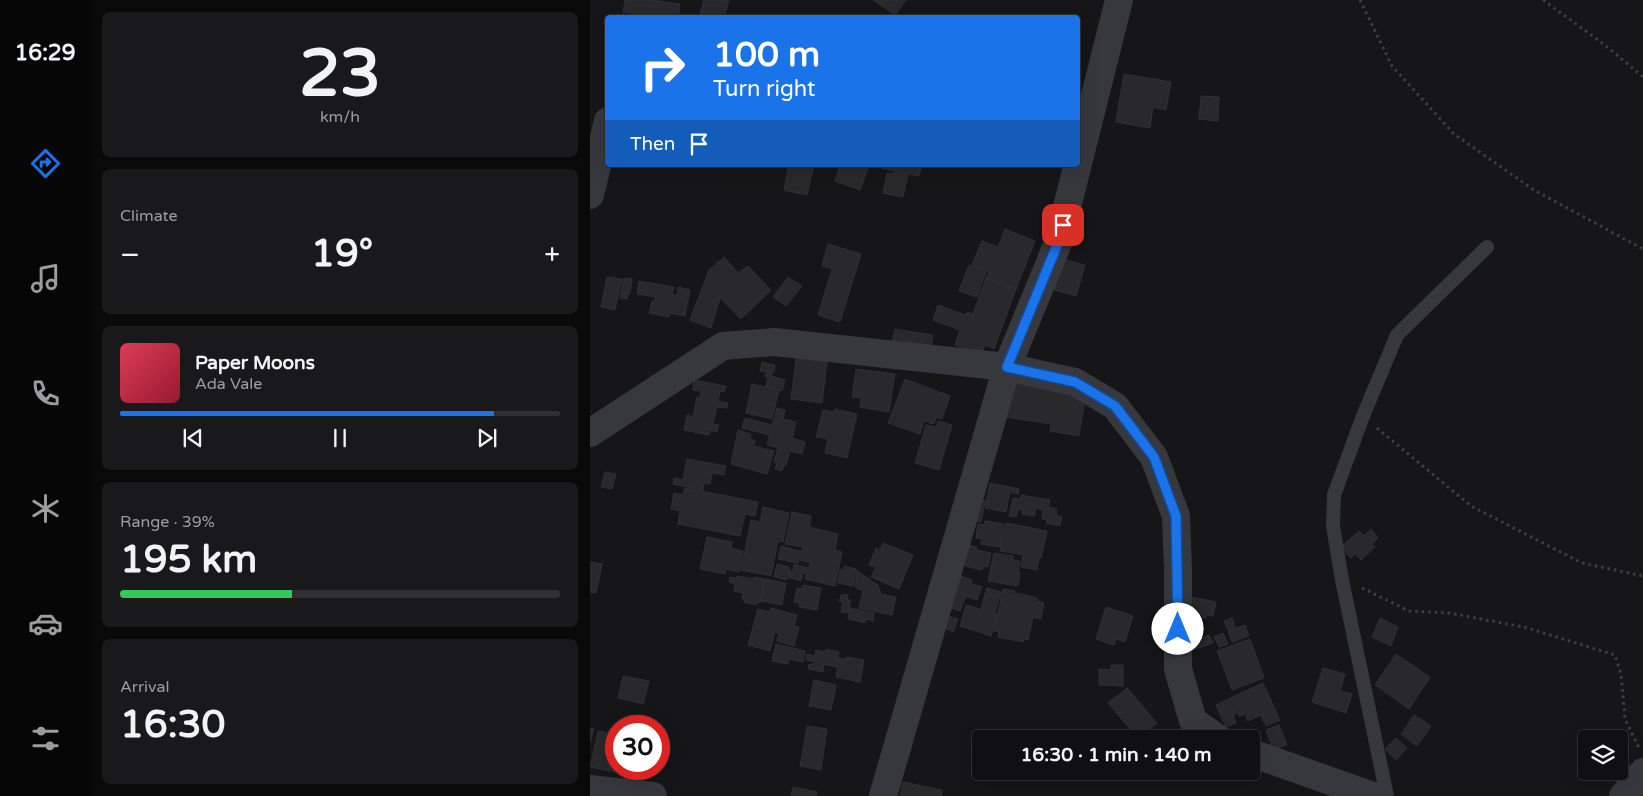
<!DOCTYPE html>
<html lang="en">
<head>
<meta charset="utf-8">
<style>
	body { margin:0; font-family:"Varela Round",sans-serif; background:#19191b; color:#f1f3f6; height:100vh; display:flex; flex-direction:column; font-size:19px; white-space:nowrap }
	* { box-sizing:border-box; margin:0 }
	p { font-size:16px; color:#9c9d9f }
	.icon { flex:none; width:28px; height:28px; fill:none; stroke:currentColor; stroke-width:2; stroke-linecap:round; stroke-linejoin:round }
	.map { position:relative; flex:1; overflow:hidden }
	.side { display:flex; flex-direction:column; gap:12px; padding:12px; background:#09090a; width:500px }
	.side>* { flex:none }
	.top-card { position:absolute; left:15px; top:15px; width:475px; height:152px; border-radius:5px; box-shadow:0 5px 20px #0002,0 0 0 1px #303032; background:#1a73e8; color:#fff; overflow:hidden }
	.buttons { position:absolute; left:988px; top:730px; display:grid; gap:10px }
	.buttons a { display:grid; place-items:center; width:50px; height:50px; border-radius:5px; background:#101012; box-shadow:0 5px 20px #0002,0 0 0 1px #303032; font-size:25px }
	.speed { position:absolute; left:15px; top:715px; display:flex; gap:10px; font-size:25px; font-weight:700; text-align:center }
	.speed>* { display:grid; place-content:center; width:65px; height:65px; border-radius:50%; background:#101012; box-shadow:0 5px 20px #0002,0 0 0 1px #303032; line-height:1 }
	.speed .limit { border:8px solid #d22; background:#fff; color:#111 }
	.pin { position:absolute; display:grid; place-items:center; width:42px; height:42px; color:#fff; margin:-21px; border-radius:10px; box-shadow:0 2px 8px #0006 }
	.me { position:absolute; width:55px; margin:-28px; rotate:0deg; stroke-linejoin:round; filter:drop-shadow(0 0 4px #0008) }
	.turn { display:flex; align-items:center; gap:18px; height:105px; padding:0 25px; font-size:22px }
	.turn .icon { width:65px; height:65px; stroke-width:2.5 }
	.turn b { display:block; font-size:35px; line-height:42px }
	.then { display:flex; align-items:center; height:48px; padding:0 25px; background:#0003; gap:10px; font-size:19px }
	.big { font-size:38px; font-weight:700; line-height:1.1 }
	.side .tile { flex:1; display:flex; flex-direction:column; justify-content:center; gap:8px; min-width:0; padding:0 18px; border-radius:8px; background:#19191b }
	.side .dial { align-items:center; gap:0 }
	.dial b { font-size:65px; line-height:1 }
	.song { display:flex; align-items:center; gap:15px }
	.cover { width:60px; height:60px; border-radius:8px; background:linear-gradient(135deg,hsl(350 70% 55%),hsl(350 70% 35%)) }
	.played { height:5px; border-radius:2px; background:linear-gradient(90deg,#1a73e8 85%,#303032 85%) }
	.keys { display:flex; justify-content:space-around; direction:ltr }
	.heat { display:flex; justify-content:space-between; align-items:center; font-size:28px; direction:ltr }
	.charge { height:8px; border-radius:4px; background:linear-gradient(90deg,#34c759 39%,#303032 0) }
	.trip { position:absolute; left:382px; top:730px; width:288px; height:50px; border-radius:5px; background:#101012; box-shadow:0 5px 20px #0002,0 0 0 1px #303032; font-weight:700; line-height:50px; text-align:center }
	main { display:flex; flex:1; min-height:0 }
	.tab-bar { display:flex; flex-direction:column; width:90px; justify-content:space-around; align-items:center; background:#060607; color:#9c9d9f }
	.tab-bar .icon { width:35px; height:35px }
	.tab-bar .active { color:#1a73e8 }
	.tab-bar b { font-size:22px; color:#f1f3f6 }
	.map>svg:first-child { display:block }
</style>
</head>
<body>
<main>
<nav class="tab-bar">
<b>16:29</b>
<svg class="icon active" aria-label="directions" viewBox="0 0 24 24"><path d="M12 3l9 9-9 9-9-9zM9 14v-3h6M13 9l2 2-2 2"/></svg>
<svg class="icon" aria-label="music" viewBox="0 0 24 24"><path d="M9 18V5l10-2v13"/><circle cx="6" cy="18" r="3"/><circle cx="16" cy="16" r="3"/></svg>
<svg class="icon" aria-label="phone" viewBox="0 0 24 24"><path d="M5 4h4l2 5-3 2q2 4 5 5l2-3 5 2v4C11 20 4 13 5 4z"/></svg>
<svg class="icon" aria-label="climate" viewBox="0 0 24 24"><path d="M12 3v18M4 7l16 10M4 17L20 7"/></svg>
<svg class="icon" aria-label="car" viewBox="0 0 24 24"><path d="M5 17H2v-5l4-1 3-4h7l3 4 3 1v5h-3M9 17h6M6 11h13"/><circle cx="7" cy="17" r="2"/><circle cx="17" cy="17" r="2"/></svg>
<svg class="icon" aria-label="filters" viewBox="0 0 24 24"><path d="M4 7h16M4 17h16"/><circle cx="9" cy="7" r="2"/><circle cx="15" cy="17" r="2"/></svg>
</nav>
<section class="side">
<div class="tile dial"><b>23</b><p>km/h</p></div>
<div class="tile"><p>Climate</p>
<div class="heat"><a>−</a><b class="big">19°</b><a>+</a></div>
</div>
<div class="tile">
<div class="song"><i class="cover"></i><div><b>Paper Moons</b><p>Ada Vale</p></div></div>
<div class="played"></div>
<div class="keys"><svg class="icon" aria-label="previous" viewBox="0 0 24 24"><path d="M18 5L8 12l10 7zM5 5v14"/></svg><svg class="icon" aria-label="pause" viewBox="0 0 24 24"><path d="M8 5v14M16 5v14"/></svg><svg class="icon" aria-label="next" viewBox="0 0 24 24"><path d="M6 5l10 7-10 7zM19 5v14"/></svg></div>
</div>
<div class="tile"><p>Range · 39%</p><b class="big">195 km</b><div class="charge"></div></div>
<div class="tile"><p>Arrival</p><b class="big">16:30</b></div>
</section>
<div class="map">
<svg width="1053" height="796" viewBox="0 0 1053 796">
	<rect width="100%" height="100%" fill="#161618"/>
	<g fill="#29292c" stroke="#303034">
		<polygon points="35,0 62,0 90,4 88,18 71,18 33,12"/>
		<polygon points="114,0 139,0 134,18 125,18 110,14"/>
		<polygon points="283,0 316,0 305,15"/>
		<polygon points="534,74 581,82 576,110 563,107 560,128 526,122"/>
		<polygon points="611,96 629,97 628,121 609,119"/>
		<polygon points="199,165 224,165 217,195 194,190"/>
		<polygon points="250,165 279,165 270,190 245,181"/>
		<polygon points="289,165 332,165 329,176 318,174 313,197 293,193 297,173 304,174 304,171 288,167"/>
		<polygon points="415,229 445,241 426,289 396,278 399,272 382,265 392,241 408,247"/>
		<polygon points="238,244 271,254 250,322 228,315 242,269 232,266"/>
		<polygon points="134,257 148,273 158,266 181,290 151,319 130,298 121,328 100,320 119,270"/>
		<polygon points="472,259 495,265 486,296 464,290"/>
		<polygon points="379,265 396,272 387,297 369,291"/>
		<polygon points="17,277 32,279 25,310 11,307"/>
		<polygon points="198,277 212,286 196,306 183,297"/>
		<polygon points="34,278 42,279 40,294 31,292"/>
		<polygon points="396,278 426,289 404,349 395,345 391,354 365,345 370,330 343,320 348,305 376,315 377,312 383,314"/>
		<polygon points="49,281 84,287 82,294 87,295 88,287 100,290 95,316 80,313 79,317 59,313 62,301 65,301 66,297 47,294"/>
		<polygon points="31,293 38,294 37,299 30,298"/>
		<polygon points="305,329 323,332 321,345 302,342"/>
		<polygon points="323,332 343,335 341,348 321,345"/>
		<polygon points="206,359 237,362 232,403 201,399"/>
		<polygon points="172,362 185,365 184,373 170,371"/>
		<polygon points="266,369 305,374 299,412 270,407 271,398 262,397"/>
		<polygon points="176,373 182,374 181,376 195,380 192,391 176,387 178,378 175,377"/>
		<polygon points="315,379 360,396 352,419 346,417 344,424 334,421 330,434 298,423"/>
		<polygon points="104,380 136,386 134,392 130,391 128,401 138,403 137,408 127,407 123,424 121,424 129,425 127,432 120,430 119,435 94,430 97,415 103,417 107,397 110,397 111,391 103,390"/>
		<polygon points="420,383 479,391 478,396 495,399 489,436 460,431 461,424 415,417"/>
		<polygon points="162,384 189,390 182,419 156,413"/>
		<polygon points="187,408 195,410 193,419 206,422 202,438 215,442 212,454 200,451 196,465 194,465 192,471 185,469 187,463 184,462 188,448 177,445 180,435 152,428 155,418 182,425"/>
		<polygon points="245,409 267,414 257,458 235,453 238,439 226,437 233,410 244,412"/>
		<polygon points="348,421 362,425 349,470 325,463 336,425 346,427"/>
		<polygon points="148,430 161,434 160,439 165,441 163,446 184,451 177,474 141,464"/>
		<polygon points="97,459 136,466 134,475 122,473 120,484 114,483 113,490 83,484 84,478 93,480"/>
		<polygon points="15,472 26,474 22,489 11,487"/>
		<polygon points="400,483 429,489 428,494 420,492 416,512 395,508"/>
		<polygon points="95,488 168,502 165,516 155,514 150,536 88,524 90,511 81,509 84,493 93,495"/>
		<polygon points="431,495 460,500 458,507 467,509 466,515 472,517 470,526 456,523 457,520 452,519 453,510 446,508 444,516 432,514 433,507 432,507 431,510 428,510 426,517 419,516 423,498 430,499"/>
		<polygon points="382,498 395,501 391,522 376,519"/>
		<polygon points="173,507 199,513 193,542 188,541 181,576 151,570 161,520 170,522"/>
		<polygon points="202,512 221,516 219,527 248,534 245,550 252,552 245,586 215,579 217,574 213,573 211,581 197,577 197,580 184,577 187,564 199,567 199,570 203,572 204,564 219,568 220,562 209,560 208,563 188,559 191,546 212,552 213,547 195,544"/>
		<polygon points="395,521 414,524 410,547 391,544 392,539 386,538 388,524 394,525"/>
		<polygon points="416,523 457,531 451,558 449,558 447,570 431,567 433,555 410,551"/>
		<polygon points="781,529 788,538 782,544 785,547 771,560 765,554 761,558 751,547 769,531 774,536"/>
		<polygon points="117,537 142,542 141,548 153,551 149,572 136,569 135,574 110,569"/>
		<polygon points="293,543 323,555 309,589 281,577 286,567 279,565 286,548 290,550"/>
		<polygon points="369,543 387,547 386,550 401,553 398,567 393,566 392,570 364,563"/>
		<polygon points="404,553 423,556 423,560 430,561 428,573 430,573 428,586 398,581"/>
		<polygon points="0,562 12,564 6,593 0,592"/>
		<polygon points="254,566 266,569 263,586 248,583 250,570 253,570"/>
		<polygon points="267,571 288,585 291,594 306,597 302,615 269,608 273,591 265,587"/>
		<polygon points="364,574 382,580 381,584 392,587 387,600 376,596 370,611 353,605"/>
		<polygon points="147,576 165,579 165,577 175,579 170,603 167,602 166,605 154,602 154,599 152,599 153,593 144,591 145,584 139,582 140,577 146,578"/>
		<polygon points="175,579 196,583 192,605 171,601"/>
		<polygon points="213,585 231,588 227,610 209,607 210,603 204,602 207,588 212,589"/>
		<polygon points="397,588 411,592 405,612 391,608"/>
		<polygon points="413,589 425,591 424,594 426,595 427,593 447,598 447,601 454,603 451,619 443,617 438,640 434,639 433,642 408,637 409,632 404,631"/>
		<polygon points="252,594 258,595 257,600 261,600 258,613 251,612 253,602 249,601"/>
		<polygon points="601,597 626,602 623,616 617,615 616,618 598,614"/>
		<polygon points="376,605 407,614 401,636 370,626"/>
		<polygon points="516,607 543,616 535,642 526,639 524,645 506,639"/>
		<polygon points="181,608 207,615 204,626 209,627 204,646 187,641 189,633 185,632 180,651 158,645 168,609 180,612"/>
		<polygon points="260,608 284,613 283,621 276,619 275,623 258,619"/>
		<polygon points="349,613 368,619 363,632 349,626"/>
		<polygon points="642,618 645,627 638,630 634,621"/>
		<polygon points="790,618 808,627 801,646 782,637"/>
		<polygon points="655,625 659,636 642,642 638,631"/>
		<polygon points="633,633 638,644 629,647 624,637"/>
		<polygon points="619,635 623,643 597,652 595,644"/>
		<polygon points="660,639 674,678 642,690 627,651"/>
		<polygon points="186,644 215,651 213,662 199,659 198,664 182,661"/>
		<polygon points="236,649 249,652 246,667 234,664 233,672 218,669 219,664 223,665 223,661 216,660 217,654 225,656 226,650 236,652"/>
		<polygon points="806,654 840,677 819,709 785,685"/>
		<polygon points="256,657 274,660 270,682 246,677 249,658 256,659"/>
		<polygon points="521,665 533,665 533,686 509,685 509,669 521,670"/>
		<polygon points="733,668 755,674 750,691 762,694 756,713 722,702"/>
		<polygon points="33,676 59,681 53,704 28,698"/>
		<polygon points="224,680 246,685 241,710 219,706"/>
		<polygon points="673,683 690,720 676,726 670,715 658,721 655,714 649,716 640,698"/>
		<polygon points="537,688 567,723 548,738 518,703"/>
		<polygon points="639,699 646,714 643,715 646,723 636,727 626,705"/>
		<polygon points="824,715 841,726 827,746 811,734"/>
		<polygon points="689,725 697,745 683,749 676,730"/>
		<polygon points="217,726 237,729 231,770 210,766"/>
		<polygon points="0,728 4,729 0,743"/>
		<polygon points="8,731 26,735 26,769 30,769 29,773 0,767"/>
		<polygon points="806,738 817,748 806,760 795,749"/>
		<polygon points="313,782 352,790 351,796 310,796"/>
		<polygon points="203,787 227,792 226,796 201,796"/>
	</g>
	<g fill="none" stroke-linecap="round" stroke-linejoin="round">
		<g stroke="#3d3f44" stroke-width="3" stroke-dasharray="2.5 4" stroke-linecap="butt">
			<polyline points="770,0 802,66 864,134 944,190 1053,249"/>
			<polyline points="953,0 1015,45 1053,77"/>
			<polyline points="787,428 881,506 992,563 1053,576"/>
			<polyline points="772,588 819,611 859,613 934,627 1025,655 1031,674 1035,719 1049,748"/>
		</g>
		<polyline stroke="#37383d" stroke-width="14" points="797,796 752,580 743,526 744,495 773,416 807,335 897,247"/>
		<g stroke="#37383d" stroke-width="28">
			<polyline points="0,195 18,121"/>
			<polyline points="0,433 133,346 184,342 417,367 485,382 525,406 564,457 586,516 588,570 588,669 603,721 629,739"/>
			<polyline points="661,753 783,796"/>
			<polyline points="0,789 63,796"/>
			<polyline points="293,796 417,367 468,243 529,0"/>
			<polyline points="1033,796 1053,772"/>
		</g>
	</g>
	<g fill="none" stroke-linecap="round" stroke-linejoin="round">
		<defs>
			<polyline id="route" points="473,225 468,243 417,367 485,382 525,406 564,457 586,516 588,629"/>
		</defs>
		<use href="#route" stroke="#114b97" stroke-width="12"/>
		<use href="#route" stroke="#1a73e8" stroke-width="9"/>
	</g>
</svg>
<div class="buttons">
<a><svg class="icon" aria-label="layers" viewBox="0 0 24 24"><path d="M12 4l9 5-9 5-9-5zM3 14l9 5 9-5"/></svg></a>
</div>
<div class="speed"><div class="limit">30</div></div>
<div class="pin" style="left:473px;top:225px;background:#d93025"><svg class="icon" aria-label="arrive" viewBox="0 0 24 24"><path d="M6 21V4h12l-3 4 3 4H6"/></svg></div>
<svg class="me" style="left:588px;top:629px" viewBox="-20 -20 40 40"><circle r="19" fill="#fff"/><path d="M0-13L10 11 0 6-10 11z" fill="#1a73e8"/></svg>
<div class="trip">16:30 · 1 min · 140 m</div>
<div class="top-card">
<div class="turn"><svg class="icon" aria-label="right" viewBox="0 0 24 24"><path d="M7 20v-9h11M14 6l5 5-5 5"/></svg><div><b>100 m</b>Turn right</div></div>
<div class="then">Then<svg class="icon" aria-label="arrive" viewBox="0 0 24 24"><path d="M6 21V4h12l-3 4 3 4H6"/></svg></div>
</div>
</div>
</main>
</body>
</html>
